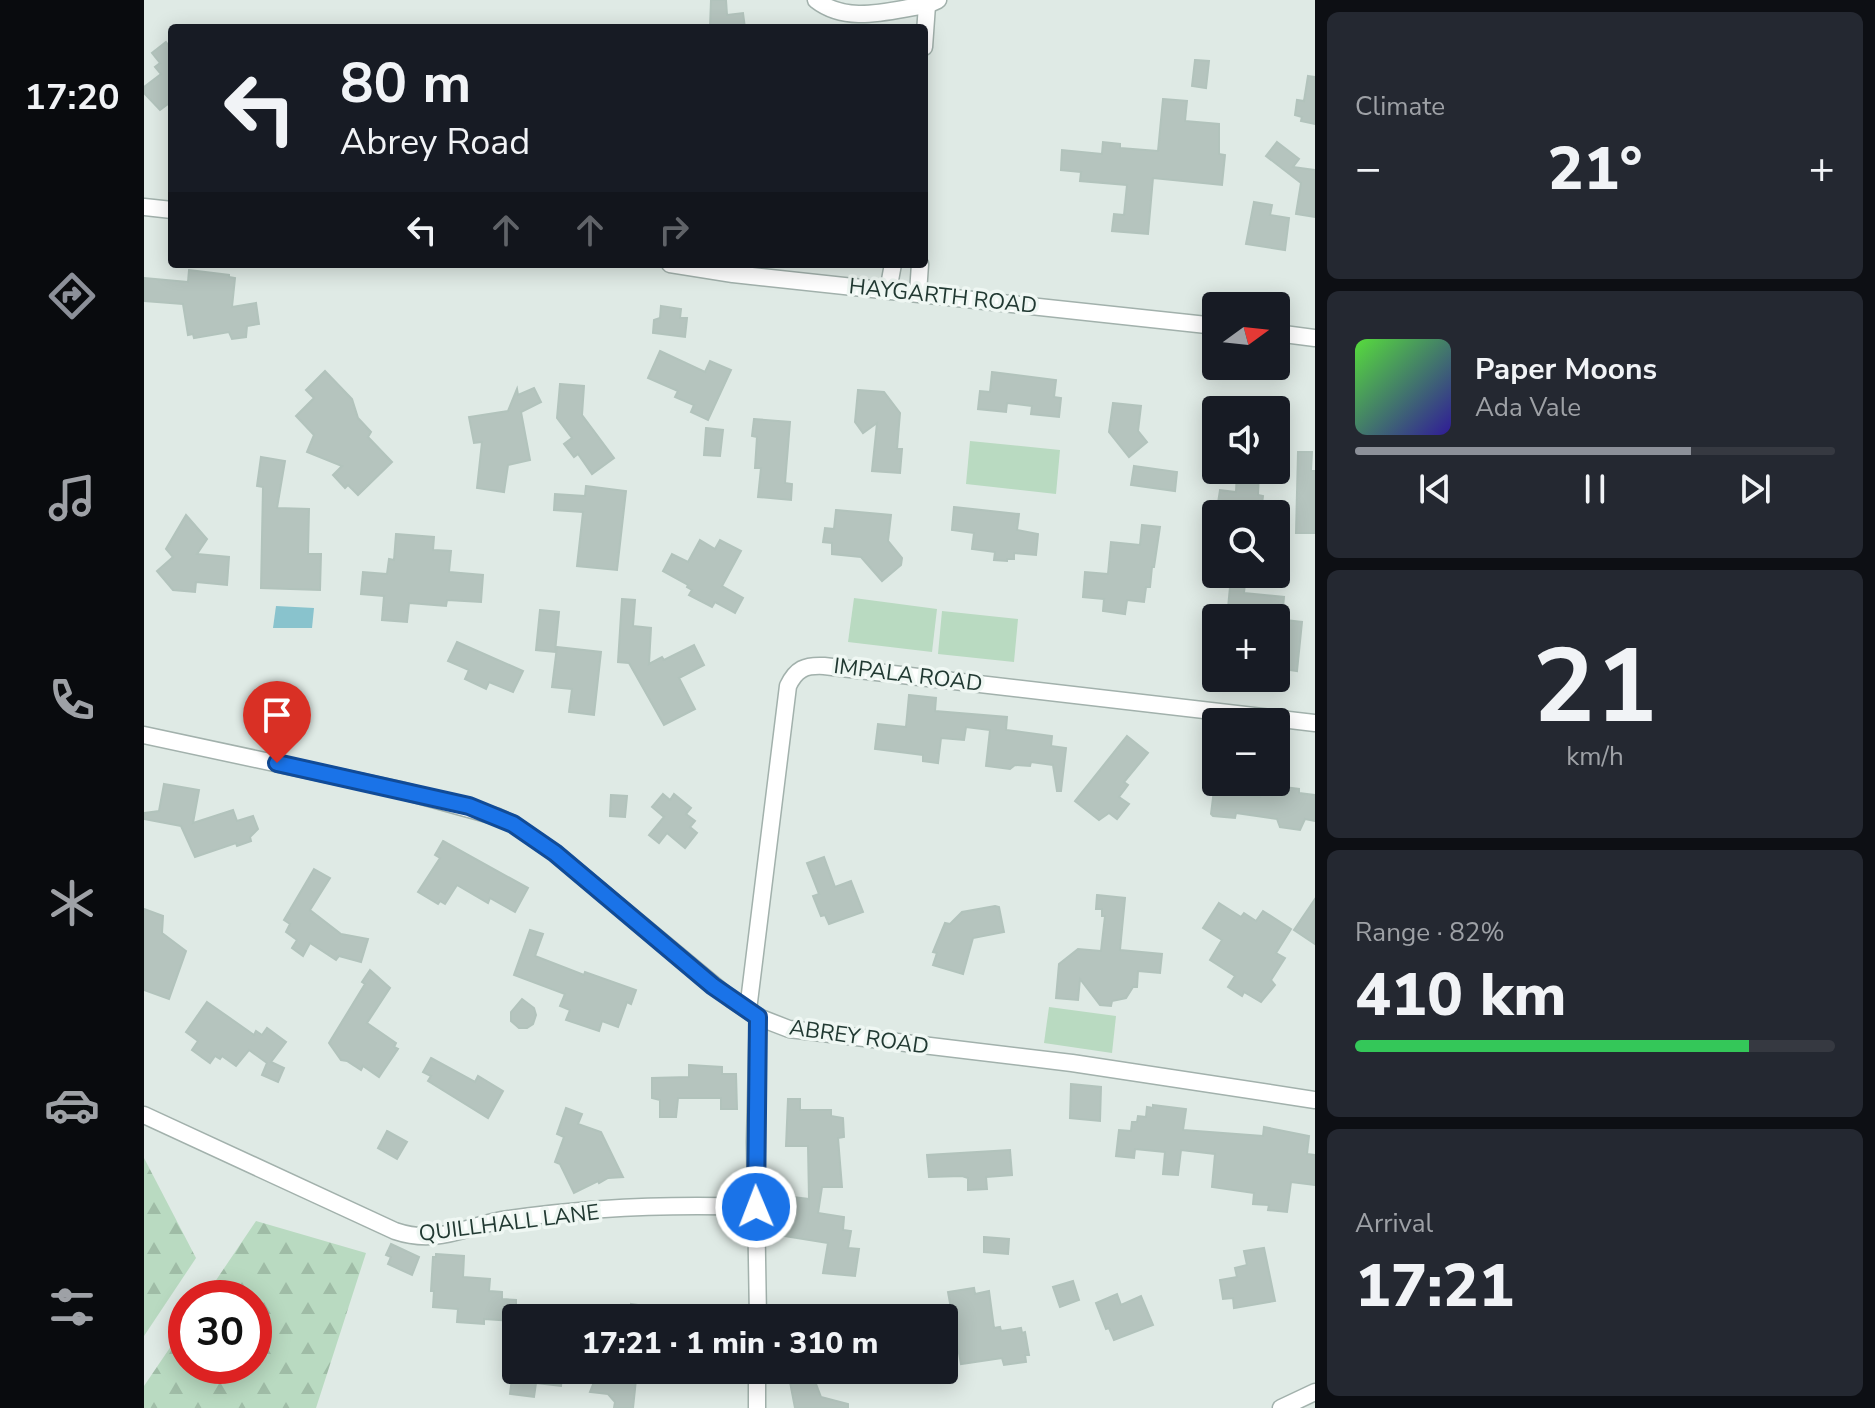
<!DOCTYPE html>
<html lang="en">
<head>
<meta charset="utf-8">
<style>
	body { margin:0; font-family:"Nunito Sans",sans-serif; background:#242831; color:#f1f3f6; height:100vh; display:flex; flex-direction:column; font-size:30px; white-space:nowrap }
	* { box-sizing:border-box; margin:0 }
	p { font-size:26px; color:#9ea1a6 }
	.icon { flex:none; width:44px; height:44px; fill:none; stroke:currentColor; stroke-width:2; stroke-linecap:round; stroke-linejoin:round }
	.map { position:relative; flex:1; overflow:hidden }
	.side { display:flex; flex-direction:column; gap:12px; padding:12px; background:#0d0f14; width:560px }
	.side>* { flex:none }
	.top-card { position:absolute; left:24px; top:24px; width:760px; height:244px; border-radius:8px; box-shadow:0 4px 20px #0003; background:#171b24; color:#f1f3f6; overflow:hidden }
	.needle { width:52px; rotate:75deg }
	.tools { position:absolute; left:1058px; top:292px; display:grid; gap:16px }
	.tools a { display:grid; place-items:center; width:88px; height:88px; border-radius:8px; background:#171b24; box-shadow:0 4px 20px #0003; font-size:40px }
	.speed { position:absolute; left:24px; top:1280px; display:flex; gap:16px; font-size:40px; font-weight:700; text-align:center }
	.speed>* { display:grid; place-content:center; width:104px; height:104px; border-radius:50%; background:#171b24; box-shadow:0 4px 20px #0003; line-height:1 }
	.speed .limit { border:12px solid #d22; background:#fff; color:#111 }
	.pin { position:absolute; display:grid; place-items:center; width:68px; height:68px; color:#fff; margin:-82px -34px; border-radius:50% 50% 50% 0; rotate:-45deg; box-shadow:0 0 8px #0007 }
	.pin .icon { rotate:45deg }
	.me { position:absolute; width:88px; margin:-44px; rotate:359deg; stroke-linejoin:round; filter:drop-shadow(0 0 6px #0008) }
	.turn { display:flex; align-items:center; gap:28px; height:168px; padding:0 40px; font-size:36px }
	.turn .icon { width:104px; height:104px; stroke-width:2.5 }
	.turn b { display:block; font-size:56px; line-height:68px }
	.lanes { display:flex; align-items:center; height:76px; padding:0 40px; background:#0003; justify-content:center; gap:40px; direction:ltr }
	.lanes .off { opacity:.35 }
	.big { font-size:60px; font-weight:800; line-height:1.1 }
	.side .card { flex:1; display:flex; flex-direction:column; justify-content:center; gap:12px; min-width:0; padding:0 28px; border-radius:12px; background:#242831 }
	.side .dial { align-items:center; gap:0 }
	.dial b { font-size:104px; line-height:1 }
	.song { display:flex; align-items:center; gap:24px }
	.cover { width:96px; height:96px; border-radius:12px; background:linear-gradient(135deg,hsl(110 70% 55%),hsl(250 70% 35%)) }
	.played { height:8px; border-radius:4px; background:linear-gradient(90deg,#8c9099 70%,#363941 70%) }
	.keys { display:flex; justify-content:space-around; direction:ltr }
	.heat { display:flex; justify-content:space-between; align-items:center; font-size:44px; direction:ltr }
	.charge { height:12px; border-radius:6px; background:linear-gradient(90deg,#34c759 82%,#363941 0) }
	.trip { position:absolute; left:358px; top:1304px; width:456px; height:80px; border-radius:8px; background:#171b24; box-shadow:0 4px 20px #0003; font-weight:800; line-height:80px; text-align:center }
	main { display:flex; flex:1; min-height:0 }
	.dock { display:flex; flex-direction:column; width:144px; justify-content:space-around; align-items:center; background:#090b0e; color:#9ea1a6 }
	.dock .icon { width:56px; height:56px }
	.dock .current { color:#8c9099 }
	.dock b { font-size:36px; color:#f1f3f6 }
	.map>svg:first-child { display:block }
</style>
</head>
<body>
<main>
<nav class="dock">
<b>17:20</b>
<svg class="icon current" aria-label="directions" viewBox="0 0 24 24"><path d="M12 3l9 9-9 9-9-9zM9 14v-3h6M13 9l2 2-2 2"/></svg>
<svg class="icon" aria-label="music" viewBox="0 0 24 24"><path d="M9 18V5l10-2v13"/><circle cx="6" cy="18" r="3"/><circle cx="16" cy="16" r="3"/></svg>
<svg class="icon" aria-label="phone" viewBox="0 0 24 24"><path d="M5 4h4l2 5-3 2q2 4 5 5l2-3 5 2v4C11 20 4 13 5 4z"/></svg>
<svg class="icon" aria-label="climate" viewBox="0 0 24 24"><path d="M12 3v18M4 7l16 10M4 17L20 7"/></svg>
<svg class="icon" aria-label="car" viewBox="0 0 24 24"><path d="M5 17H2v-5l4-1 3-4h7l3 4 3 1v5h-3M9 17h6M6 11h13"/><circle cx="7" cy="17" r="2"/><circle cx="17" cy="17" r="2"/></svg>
<svg class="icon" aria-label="filters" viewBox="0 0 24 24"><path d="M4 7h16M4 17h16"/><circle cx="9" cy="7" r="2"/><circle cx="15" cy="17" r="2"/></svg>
</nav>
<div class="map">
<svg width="1171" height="1408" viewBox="0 0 1171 1408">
	<defs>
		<pattern id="forest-firs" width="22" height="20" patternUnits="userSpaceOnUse" patternTransform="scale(2)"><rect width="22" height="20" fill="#b9dac1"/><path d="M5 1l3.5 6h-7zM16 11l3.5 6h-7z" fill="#9fbca6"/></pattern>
	</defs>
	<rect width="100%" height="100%" fill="#dfeae5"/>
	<g fill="url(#forest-firs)">
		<polygon points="0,1158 52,1258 0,1336"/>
		<polygon points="112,1221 222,1253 172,1408 0,1408 0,1386 42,1324 42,1366 110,1366 110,1298 60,1298"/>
	</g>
	<g fill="#b9dac1">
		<polygon points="826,441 916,450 912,494 822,484"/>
		<polygon points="710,598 793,609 788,652 704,642"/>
		<polygon points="798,611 874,619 870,662 794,654"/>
		<polygon points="905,1007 972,1016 968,1053 900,1043"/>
	</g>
	<polygon fill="#89c3cd" points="132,606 170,608 168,628 129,628"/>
	<g fill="#b5c4be" stroke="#b2c3bc" stroke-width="2">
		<polygon points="567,0 582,0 583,15 599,13 601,28 566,28"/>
		<polygon points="22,42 28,50 28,101 16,110 0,93 0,87 17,74 11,67 16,63 8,53"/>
		<polygon points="1051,60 1065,61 1062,88 1048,86"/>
		<polygon points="1164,76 1171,77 1171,124 1157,121 1158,117 1151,115 1153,100 1160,101"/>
		<polygon points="1019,99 1043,101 1041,121 1075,124 1075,154 1081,155 1078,185 1009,178 1004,234 968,231 970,214 980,215 983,185 936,181 937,172 917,170 918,150 958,154 959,142 976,144 976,148 1014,151"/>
		<polygon points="1133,142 1155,159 1149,167 1171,170 1171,217 1152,214 1157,183 1122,156"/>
		<polygon points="1110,202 1128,205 1126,215 1145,218 1141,250 1102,244"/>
		<polygon points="45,270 85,275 85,277 91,278 88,307 112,303 115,324 103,326 102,337 88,339 85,332 50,338 49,334 44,335 39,304 0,301 0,278 44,282"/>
		<polygon points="517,306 537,309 536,318 543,318 541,337 509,333 510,320 516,318"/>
		<polygon points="516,351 561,372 566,361 587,370 564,420 547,412 550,405 531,397 534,391 504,378"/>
		<polygon points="181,371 208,399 214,418 227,432 224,437 248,462 214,495 204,485 201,488 189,475 198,466 163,452 170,435 152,416 170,398 162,390"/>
		<polygon points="848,372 912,380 910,397 917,398 915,417 887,414 888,406 863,403 862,412 834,409 836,391 846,392"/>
		<polygon points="416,384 440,386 438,415 470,458 448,474 434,454 430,457 420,444 428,438 413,418"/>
		<polygon points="390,388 397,402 377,412 386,460 364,465 360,492 333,488 338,442 330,443 325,417 364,411 373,389 374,395"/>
		<polygon points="714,390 740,392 756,413 753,449 758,449 756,473 728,471 733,423 719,433 711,422"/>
		<polygon points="969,403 997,406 994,431 1003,442 985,457 965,432"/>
		<polygon points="610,419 646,422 641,483 648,484 647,500 614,497 617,468 611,468 613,437 608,436"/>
		<polygon points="562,428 579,430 576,456 560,455"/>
		<polygon points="1154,452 1168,452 1167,471 1171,471 1171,533 1152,533"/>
		<polygon points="117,457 141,461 133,508 165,509 164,554 177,554 176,590 117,588 119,487 113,486"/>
		<polygon points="990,466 1033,472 1031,491 987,485"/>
		<polygon points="1093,470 1115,470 1114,495 1119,496 1117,512 1096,514 1097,506 1074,503 1076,490 1092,492"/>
		<polygon points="442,486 482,491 473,570 433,566 439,512 410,510 411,494 441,496"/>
		<polygon points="810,507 875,514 873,530 894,534 892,555 870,553 870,559 863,559 863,561 850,560 851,552 828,549 830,533 808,530"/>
		<polygon points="692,510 747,515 744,541 758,558 757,565 738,581 717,557 688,554 688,543 679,542 681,528 690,529"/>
		<polygon points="42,515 63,539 53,554 85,557 83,585 52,582 51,592 29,590 13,571 29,557 22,549"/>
		<polygon points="998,525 1016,527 1010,567 1008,567 1006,587 1002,587 1000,602 983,600 981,614 959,611 960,599 939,597 941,572 964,574 967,542 996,545"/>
		<polygon points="252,534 290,537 289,550 307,551 305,572 339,575 337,602 303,600 302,606 265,603 263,622 238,620 240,596 217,594 219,572 243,574 245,559 250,560"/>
		<polygon points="556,540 571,549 576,540 597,551 578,586 599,598 591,613 571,602 568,607 545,595 548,590 543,587 544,585 519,571 528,554 544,562"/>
		<polygon points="1077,574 1102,574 1100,593 1140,597 1138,618 1083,618 1086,587 1075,586"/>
		<polygon points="478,599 491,600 489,626 507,628 505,664 518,657 520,660 550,645 560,665 535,678 551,709 520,725 485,663 474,662"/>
		<polygon points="396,610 415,612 411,652 392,650"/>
		<polygon points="1132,619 1158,622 1153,671 1132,668"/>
		<polygon points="313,642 379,671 369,692 345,682 342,689 321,679 325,670 304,661"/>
		<polygon points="413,647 457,652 450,715 425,712 428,689 408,687"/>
		<polygon points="765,695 792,698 791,711 863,717 862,730 908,736 907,746 922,748 917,791 913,791 909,765 887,762 886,766 871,765 866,769 842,766 846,730 822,727 820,740 797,738 794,763 779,761 779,755 731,749 734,724 762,727"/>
		<polygon points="983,736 1004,753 980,782 984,785 975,797 985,804 973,819 965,813 955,820 931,801"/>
		<polygon points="1071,782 1092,782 1090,794 1116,797 1118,789 1131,791 1131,786 1155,789 1155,793 1171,795 1171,821 1161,819 1156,830 1136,827 1133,819 1092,813 1091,818 1069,816 1067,814"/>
		<polygon points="20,784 55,790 49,823 89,810 93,821 109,816 114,829 106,837 107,841 93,846 92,843 51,857 37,826 0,819 0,813 15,811"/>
		<polygon points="519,794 526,800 530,794 547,808 542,814 551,821 546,827 553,833 541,848 523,833 515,843 505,835 520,817 508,807"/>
		<polygon points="467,795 483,796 481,817 466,816"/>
		<polygon points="299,841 384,888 371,912 346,898 344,903 313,885 301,904 296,901 294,904 274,892 296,858 291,855"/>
		<polygon points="680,857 691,887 707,881 719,912 685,924 681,915 677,916 669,896 675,894 663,863"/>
		<polygon points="170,869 186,878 166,910 197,934 224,939 217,962 195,956 192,960 166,943 159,956 148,948 153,940 142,932 146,924 140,920"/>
		<polygon points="953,895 981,898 976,950 1018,954 1016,973 994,971 993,987 989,987 982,998 968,1001 967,1006 956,1005 936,979 934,1000 912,998 915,964 934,949 957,951 961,916 958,916 958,909 952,909"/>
		<polygon points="1171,899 1171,944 1150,930"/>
		<polygon points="1075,903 1097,917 1100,913 1112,921 1119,911 1147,929 1132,953 1141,958 1127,980 1131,985 1117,1002 1100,992 1098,996 1084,987 1091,976 1066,960 1078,940 1059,928"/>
		<polygon points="851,906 855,907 860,932 829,938 819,974 789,965 793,953 789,952 801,923 806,924 818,912"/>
		<polygon points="0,909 19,916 18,933 42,951 25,999 0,990"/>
		<polygon points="386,930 399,934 391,956 440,975 441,972 492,990 487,1004 483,1002 474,1027 458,1021 455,1031 422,1020 426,1010 416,1006 421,994 370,975"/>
		<polygon points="226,970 246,988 223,1023 252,1043 250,1047 254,1049 235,1077 219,1066 217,1070 203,1061 197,1060 185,1043 221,984 218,982"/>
		<polygon points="378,999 390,1008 392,1015 389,1024 383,1028 375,1028 367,1021 367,1012"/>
		<polygon points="63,1002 110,1035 112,1031 118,1035 123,1028 142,1042 127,1062 140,1068 134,1082 118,1075 123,1063 105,1050 92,1066 78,1056 76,1059 71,1056 66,1063 48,1050 54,1041 42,1032"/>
		<polygon points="287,1058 331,1082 334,1076 359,1091 344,1118 284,1081 287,1076 279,1072"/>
		<polygon points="545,1065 578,1067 578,1074 592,1074 593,1109 577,1109 577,1098 534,1098 532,1117 516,1117 516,1100 508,1098 508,1078 545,1077"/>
		<polygon points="927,1084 957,1087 956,1121 926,1118"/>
		<polygon points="644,1099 656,1099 656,1110 687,1110 687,1116 699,1118 700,1137 694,1138 698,1187 678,1187 674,1213 700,1217 699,1230 707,1231 704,1248 715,1249 711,1276 679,1273 684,1243 640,1236 646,1203 649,1204 650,1197 665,1199 664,1146 642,1146"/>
		<polygon points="1009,1105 1042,1109 1039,1130 1119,1136 1120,1127 1165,1136 1163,1154 1171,1155 1171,1185 1147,1182 1143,1212 1124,1210 1125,1205 1109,1204 1110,1193 1068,1187 1071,1154 1037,1150 1034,1175 1019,1174 1021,1152 991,1149 990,1158 972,1156 975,1130 987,1131 988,1122 993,1122 994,1116 1002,1117 1003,1107 1009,1108"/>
		<polygon points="422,1108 438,1114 434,1124 457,1132 479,1177 464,1178 455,1183 454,1181 430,1193 416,1164 411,1162 420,1137 413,1134"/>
		<polygon points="243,1131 263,1142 253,1159 234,1148"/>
		<polygon points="866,1150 868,1175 842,1177 843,1189 824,1190 824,1178 818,1176 785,1177 783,1155"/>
		<polygon points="840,1237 865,1239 864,1254 840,1252"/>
		<polygon points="247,1244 275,1257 268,1275 244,1264 247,1257 242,1255"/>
		<polygon points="1120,1248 1131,1301 1090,1308 1089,1298 1079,1299 1076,1280 1093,1277 1091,1268 1103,1265 1100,1251"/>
		<polygon points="292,1254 320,1256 319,1277 346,1279 345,1291 358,1292 358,1299 372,1300 372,1321 340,1319 340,1324 313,1322 314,1309 289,1307 290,1291 287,1291 289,1257 292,1257"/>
		<polygon points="929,1281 935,1300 916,1307 909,1287"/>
		<polygon points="830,1288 831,1294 845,1291 850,1328 856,1327 857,1331 877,1328 878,1333 881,1332 885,1355 881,1355 882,1362 860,1365 858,1358 817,1364 804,1292"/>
		<polygon points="973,1294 977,1305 997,1296 1009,1325 970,1340 965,1328 962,1329 952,1303"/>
		<polygon points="487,1304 530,1310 529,1318 485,1318"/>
		<polygon points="369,1370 419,1370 417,1386 392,1383 390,1397 366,1394"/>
		<polygon points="421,1370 493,1370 489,1408 470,1408 471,1402 464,1394 446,1392 450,1382 421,1378"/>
		<polygon points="669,1376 677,1397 704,1404 704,1408 651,1408 646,1382"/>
	</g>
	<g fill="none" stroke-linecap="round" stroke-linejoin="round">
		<defs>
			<g id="street">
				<path d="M672,0c32,25 74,10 111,5l11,-5"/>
				<polyline points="780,47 783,5"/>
				<polyline points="0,207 28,210"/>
				<polyline points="526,264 589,274 1072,326"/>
				<polyline points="744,291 749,264"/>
				<polyline points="774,293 776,264"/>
				<polyline points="1132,333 1171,338"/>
				<polyline points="0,735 256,790 354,817 369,824 411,853 587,999 614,1017 645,1029 928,1063 1171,1100"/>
				<path d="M604,1010l40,-324c8,-17 17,-21 36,-20l491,57"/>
				<path d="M0,1115l251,116c44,15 71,-6 114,-12 81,-12 165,-15 247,-12"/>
				<polyline points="614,1318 611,1142 614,1017"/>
				<polyline points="613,1408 613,1370"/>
				<polyline points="1137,1408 1171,1392"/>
			</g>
		</defs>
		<use href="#street" stroke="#a2b1ac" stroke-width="19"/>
		<use href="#street" stroke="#fff" stroke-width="16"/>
	</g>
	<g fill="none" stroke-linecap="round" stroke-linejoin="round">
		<defs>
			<polyline id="route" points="133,763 325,806 369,824 411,853 569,986 614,1017 612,1207"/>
		</defs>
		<use href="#route" stroke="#114b97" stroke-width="20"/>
		<use href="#route" stroke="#1a73e8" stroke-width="14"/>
	</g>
	<g text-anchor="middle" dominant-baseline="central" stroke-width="7" stroke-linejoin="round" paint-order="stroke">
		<g font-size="22" fill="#213932" stroke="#eff7f3">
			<text transform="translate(799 296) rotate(6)">HAYGARTH ROAD</text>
			<text transform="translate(764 675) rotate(7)">IMPALA ROAD</text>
			<text transform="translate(715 1037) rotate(8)">ABREY ROAD</text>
			<text transform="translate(365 1223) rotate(-7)">QUILLHALL LANE</text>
		</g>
	</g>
</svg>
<div class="tools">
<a><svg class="needle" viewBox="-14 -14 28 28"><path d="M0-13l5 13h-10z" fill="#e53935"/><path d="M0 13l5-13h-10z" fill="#9ea1a6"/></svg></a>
<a><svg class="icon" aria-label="sound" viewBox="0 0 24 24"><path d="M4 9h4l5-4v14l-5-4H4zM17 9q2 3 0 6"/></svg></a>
<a><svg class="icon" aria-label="search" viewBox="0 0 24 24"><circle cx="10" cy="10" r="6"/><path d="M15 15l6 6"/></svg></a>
<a>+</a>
<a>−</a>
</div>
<div class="speed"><div class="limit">30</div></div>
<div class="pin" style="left:133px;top:763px;background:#d93025"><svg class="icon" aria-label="arrive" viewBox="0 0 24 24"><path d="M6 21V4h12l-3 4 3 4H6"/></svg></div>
<svg class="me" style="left:612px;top:1207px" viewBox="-20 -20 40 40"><circle r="17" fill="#1a73e8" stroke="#fff" stroke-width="3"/><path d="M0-11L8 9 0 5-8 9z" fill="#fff"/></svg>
<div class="trip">17:21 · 1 min · 310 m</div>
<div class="top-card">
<div class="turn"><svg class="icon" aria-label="left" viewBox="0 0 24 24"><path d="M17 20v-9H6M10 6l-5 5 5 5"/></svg><div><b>80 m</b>Abrey Road</div></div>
<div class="lanes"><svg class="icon" aria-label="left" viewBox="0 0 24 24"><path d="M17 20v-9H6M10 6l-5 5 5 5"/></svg><svg class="icon off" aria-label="ahead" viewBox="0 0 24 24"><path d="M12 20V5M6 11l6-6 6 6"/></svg><svg class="icon off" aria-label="ahead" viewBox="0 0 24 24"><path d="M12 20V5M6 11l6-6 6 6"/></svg><svg class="icon off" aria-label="right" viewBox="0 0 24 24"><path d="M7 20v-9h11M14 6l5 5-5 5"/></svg></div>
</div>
</div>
<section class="side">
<div class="card"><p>Climate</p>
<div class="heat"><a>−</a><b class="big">21°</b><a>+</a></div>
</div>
<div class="card">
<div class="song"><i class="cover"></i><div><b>Paper Moons</b><p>Ada Vale</p></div></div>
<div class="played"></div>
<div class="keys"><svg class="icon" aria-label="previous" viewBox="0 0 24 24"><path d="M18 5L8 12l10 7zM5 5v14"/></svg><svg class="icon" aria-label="pause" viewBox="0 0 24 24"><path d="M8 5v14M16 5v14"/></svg><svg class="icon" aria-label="next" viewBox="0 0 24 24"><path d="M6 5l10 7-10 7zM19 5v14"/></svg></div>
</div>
<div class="card dial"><b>21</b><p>km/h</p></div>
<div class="card"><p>Range · 82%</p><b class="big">410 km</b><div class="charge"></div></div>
<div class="card"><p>Arrival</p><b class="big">17:21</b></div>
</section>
</main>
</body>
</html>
